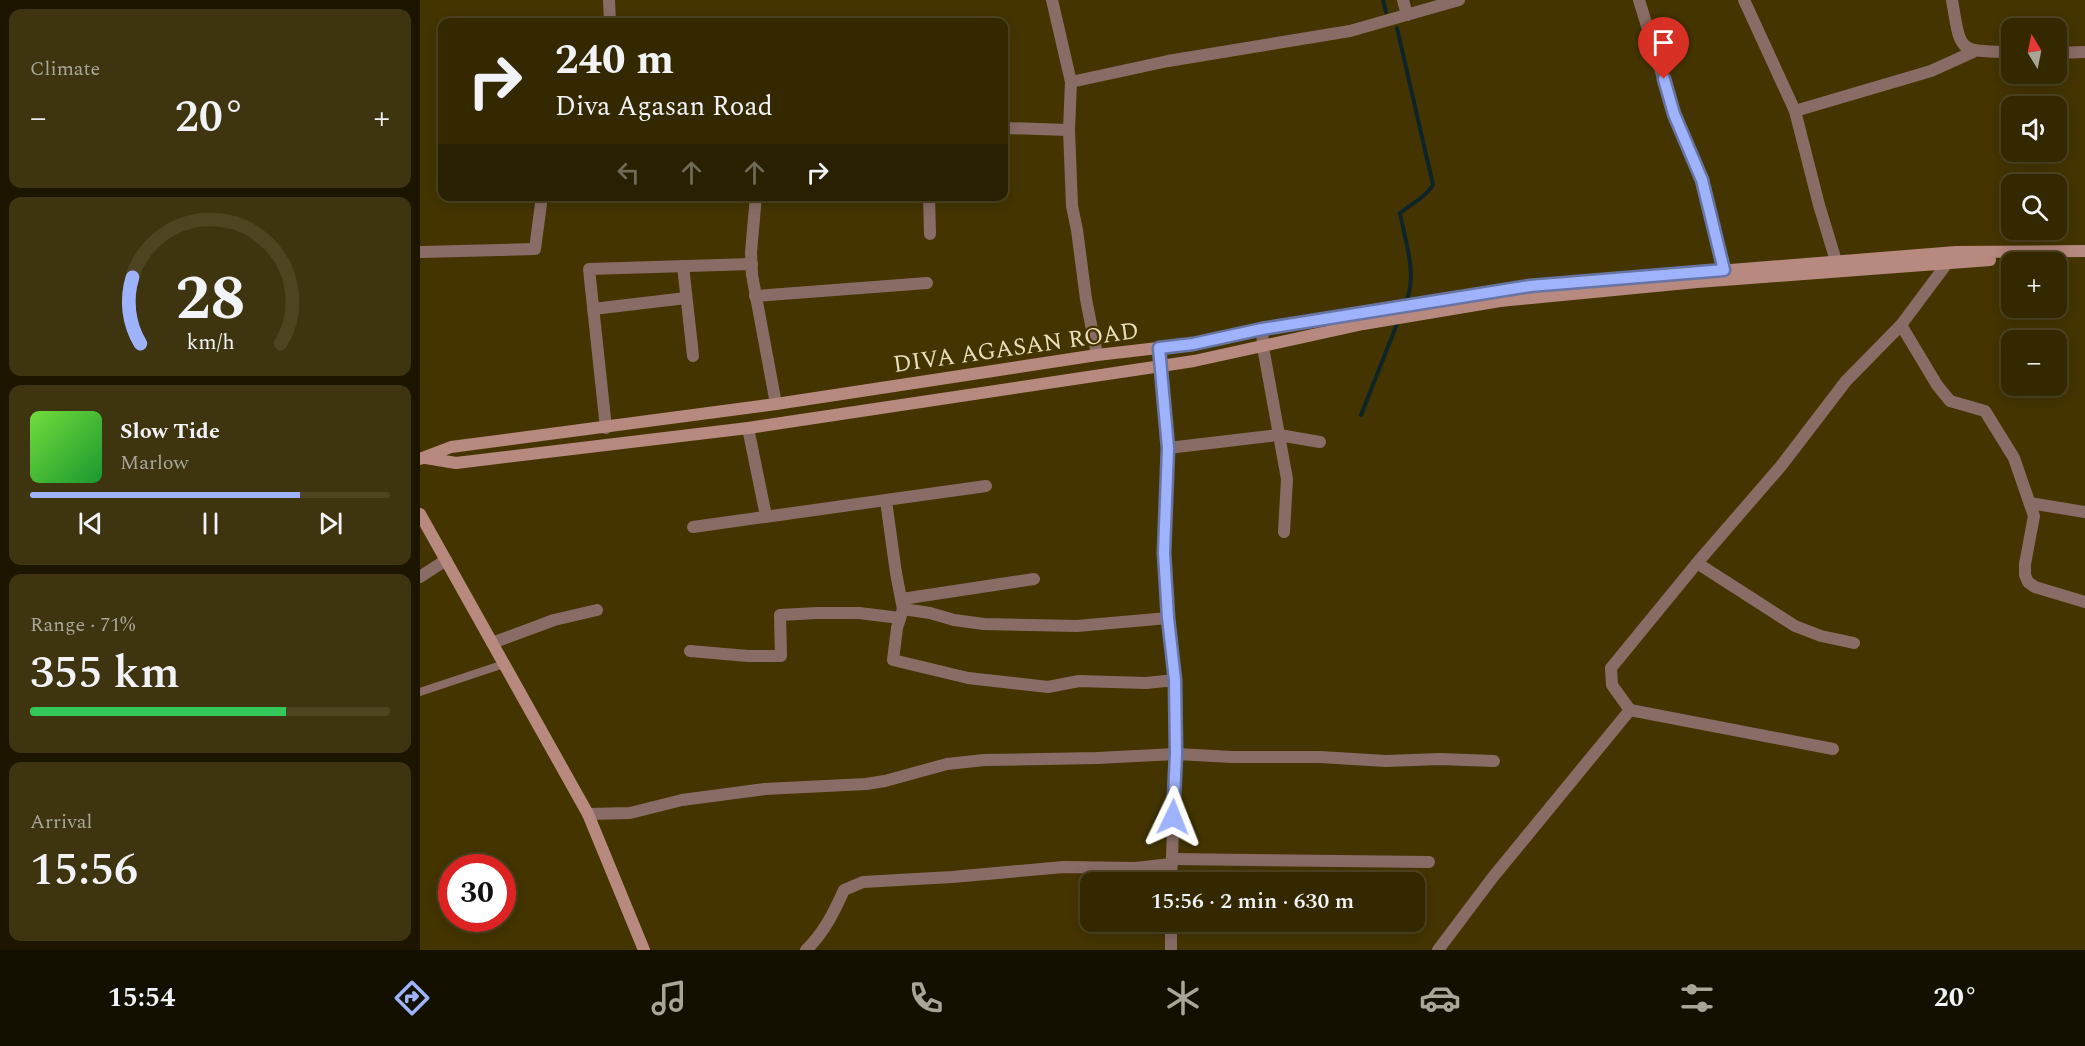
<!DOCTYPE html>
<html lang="en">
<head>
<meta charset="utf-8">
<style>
	body { margin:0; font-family:Spectral,serif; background:#3e340f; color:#f1f3f6; height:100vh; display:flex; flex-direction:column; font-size:22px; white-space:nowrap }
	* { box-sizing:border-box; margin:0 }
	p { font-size:20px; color:#a9a699 }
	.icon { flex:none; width:33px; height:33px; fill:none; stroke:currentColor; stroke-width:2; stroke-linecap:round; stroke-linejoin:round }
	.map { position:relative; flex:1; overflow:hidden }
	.sheet { display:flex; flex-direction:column; gap:9px; padding:9px; background:#1c1600; width:420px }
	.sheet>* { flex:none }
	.top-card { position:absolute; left:18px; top:18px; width:570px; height:183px; border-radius:12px; box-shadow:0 3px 15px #0003,0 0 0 2px #4e4422; background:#332800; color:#f1f3f6; overflow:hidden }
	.needle { width:39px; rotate:350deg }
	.fabs { position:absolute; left:1581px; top:18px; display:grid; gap:12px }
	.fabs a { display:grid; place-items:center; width:66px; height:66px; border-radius:12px; background:#332800; box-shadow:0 3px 15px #0003,0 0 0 2px #4e4422; font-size:30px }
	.speed { position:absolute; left:18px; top:854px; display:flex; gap:12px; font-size:30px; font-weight:700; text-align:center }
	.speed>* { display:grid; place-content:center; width:78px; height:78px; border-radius:50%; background:#332800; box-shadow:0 3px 15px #0003,0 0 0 2px #4e4422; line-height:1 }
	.speed .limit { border:9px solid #d22; background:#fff; color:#111 }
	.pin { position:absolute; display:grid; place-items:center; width:51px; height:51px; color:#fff; margin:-62px -26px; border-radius:50% 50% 50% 0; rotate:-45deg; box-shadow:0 0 6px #0007 }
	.pin .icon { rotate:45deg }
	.me { position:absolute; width:66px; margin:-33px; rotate:2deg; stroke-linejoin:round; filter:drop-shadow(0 0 4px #0008) }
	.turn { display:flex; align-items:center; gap:21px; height:126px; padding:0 18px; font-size:27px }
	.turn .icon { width:78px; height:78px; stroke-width:2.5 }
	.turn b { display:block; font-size:42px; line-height:51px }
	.lanes { display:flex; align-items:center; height:57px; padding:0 18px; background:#0003; justify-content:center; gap:30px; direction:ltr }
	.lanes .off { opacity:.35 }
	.big { font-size:45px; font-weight:600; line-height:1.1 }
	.sheet .tile { flex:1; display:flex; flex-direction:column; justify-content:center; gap:9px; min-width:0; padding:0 21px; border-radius:12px; background:#3e340f }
	.sheet .dial { align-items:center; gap:0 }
	.dial svg { height:156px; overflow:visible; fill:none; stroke:#4e4422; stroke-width:7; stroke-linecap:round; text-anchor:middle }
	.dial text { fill:#f1f3f6; stroke:none }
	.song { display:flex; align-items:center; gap:18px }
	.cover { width:72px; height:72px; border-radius:9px; background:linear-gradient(135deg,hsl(100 70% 55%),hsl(130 70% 35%)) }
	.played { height:6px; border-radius:3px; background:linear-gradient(90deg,#9fb3fd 75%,#4e4422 75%) }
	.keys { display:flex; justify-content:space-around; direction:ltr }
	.heat { display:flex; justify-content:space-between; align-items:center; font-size:33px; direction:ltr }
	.charge { height:9px; border-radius:4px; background:linear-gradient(90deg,#34c759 71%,#4e4422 0) }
	.trip { position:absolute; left:660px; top:872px; width:345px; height:60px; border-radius:12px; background:#332800; box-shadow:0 3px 15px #0003,0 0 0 2px #4e4422; font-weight:600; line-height:60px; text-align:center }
	.menu { display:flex; height:96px; justify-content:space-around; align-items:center; background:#141000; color:#a9a699 }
	.menu .icon { width:42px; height:42px }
	.menu .on { color:#9fb3fd }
	.menu b { font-size:27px; color:#f1f3f6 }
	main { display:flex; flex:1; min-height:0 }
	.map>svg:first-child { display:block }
</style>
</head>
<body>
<main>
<section class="sheet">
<div class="tile"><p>Climate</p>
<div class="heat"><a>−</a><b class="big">20°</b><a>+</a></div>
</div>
<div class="tile dial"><svg viewBox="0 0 100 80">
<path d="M14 69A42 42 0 1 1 86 69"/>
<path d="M14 69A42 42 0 0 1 10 35" stroke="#9fb3fd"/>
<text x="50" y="56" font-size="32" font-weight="700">28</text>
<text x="50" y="72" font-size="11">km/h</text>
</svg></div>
<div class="tile">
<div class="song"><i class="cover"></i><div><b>Slow Tide</b><p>Marlow</p></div></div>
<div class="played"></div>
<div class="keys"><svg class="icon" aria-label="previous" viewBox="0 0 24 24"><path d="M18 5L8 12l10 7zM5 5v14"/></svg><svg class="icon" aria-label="pause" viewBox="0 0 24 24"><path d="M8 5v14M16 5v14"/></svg><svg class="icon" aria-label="next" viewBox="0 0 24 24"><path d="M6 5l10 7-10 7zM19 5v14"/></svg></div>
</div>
<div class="tile"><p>Range · 71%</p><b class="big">355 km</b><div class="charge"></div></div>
<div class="tile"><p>Arrival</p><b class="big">15:56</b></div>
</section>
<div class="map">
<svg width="1665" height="950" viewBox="0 0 1665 950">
	<rect width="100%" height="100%" fill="#443500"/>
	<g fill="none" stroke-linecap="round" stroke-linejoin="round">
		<g stroke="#0f2428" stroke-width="4">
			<polyline points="963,0 966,12"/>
			<path d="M977,28l36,157c-8,13 -22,19 -33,28 5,27 17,60 7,86"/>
			<polyline points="941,415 977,324"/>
		</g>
		<polyline stroke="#8a6c66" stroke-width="8" points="0,692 84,664"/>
		<g stroke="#8a6c66" stroke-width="12">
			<polyline points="189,0 190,22"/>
			<polyline points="632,0 651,82 748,61 930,31 1039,0"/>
			<polyline points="983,0 987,15"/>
			<polyline points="1219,0 1254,114 1282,180 1304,270"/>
			<polyline points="1324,0 1375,111 1399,205 1416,261"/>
			<path d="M1532,0c9,53 5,51 60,52"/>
			<polyline points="1636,53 1665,52"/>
			<polyline points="651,82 649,130 652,206 657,230 666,299 677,355"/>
			<polyline points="1375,111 1511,71 1553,52"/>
			<polyline points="584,128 649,130"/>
			<polyline points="336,196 331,252 332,275 356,404"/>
			<polyline points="509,196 510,234"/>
			<polyline points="0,252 115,249 122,196"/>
			<polyline points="263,266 273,356"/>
			<polyline points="335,296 507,283"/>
			<polyline points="173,309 266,298"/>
			<polyline points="1481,325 1517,385 1530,401 1565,411 1594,458 1614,516 1605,564 1605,575 1608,582 1615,587 1665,602"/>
			<polyline points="842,329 843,347 867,479 864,532"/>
			<polyline points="739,348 748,448 744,553 748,618 755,680 756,754 751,882"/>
			<polyline points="186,428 169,269 332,264"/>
			<polyline points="328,428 346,516"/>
			<polyline points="748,448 859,435 900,442"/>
			<polyline points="466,501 476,573 483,609 477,628 473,660 548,678 628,687 659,681 726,683 755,680"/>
			<polyline points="1610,503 1665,512"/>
			<polyline points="273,527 566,486"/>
			<polyline points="1277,563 1375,626 1401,636 1434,643"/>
			<polyline points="0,577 26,560"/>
			<polyline points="482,599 614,579"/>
			<polyline points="483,609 510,613 534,620 564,624 657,626 748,618"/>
			<polyline points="72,643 134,620 177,610"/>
			<polyline points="270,651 328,656 361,656 360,615 397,613 439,613 480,618"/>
			<polyline points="1210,710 1413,749"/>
			<polyline points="168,814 210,813 262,800 345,789 446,784 465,781 527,764 564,760 677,758 756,754 812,757 900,757 966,761 1020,759 1074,761"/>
			<polyline points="752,859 1009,862"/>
			<path d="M386,950c18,-17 28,-38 38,-60l19,-8 89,-5 112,-10 72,1 35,-4"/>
			<polyline points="751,950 751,921"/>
			<polyline points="1018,950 1073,877 1210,710 1192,685 1191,668 1277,563 1361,466 1426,381 1481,325 1531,258"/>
		</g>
		<g stroke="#b8897f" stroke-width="12">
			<polyline points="6,458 36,463 328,428 741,366 774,361 943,324 1080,301 1277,282 1570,260"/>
			<polyline points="0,459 31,447 356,404 677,355 773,344 842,329 1110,286 1536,252 1665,251"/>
			<polyline points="0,514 168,814 224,950"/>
		</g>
	</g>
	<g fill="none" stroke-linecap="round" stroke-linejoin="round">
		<defs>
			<polyline id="route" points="753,817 756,754 755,680 748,618 744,553 748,448 739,348 773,344 842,329 1110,286 1304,270 1282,180 1254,114 1244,79"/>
		</defs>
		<use href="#route" stroke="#6774a4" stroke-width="15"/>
		<use href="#route" stroke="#9fb3fd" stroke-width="10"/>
	</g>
	<g text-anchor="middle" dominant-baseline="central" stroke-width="4.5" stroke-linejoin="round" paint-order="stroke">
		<g font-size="24" fill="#e9dfbe" stroke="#443500">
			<text transform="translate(596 348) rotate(-8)">DIVA AGASAN ROAD</text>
		</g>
	</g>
</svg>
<div class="fabs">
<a><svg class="needle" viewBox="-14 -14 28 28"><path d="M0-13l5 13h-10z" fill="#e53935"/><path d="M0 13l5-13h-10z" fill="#a9a699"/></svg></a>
<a><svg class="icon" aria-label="sound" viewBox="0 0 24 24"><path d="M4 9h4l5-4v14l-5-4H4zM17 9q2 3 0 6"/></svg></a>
<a><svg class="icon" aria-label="search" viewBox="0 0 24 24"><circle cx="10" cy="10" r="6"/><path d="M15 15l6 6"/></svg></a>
<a>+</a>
<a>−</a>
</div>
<div class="speed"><div class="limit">30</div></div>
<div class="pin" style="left:1244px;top:79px;background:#d93025"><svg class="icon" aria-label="arrive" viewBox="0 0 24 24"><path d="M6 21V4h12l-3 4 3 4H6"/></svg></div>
<svg class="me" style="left:753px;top:817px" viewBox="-20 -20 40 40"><path d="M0-17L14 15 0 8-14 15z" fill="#9fb3fd" stroke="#fff" stroke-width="4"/></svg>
<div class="trip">15:56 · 2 min · 630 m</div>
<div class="top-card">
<div class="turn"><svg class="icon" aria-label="right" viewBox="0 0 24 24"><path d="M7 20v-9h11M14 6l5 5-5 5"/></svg><div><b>240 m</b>Diva Agasan Road</div></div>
<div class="lanes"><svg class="icon off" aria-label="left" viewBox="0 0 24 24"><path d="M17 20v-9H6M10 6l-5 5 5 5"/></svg><svg class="icon off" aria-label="ahead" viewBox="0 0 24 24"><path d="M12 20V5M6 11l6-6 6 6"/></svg><svg class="icon off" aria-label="ahead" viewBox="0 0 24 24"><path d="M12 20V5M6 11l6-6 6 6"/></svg><svg class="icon" aria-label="right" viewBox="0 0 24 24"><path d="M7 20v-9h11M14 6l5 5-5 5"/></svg></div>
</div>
</div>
</main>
<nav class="menu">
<b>15:54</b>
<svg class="icon on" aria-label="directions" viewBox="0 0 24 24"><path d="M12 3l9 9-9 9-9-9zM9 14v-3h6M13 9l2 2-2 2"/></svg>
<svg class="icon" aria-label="music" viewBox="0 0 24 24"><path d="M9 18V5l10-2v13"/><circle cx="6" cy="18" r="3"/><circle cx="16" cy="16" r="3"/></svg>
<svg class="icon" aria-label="phone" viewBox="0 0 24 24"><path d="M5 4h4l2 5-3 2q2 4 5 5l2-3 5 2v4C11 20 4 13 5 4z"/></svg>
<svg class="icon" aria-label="climate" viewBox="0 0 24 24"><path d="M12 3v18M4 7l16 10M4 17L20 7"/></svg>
<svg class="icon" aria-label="car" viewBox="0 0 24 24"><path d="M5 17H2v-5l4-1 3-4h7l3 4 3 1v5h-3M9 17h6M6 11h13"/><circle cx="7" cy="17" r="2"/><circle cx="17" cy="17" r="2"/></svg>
<svg class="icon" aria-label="filters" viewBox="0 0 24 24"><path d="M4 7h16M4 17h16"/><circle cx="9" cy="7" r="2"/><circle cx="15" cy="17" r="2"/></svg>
<b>20°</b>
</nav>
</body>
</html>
